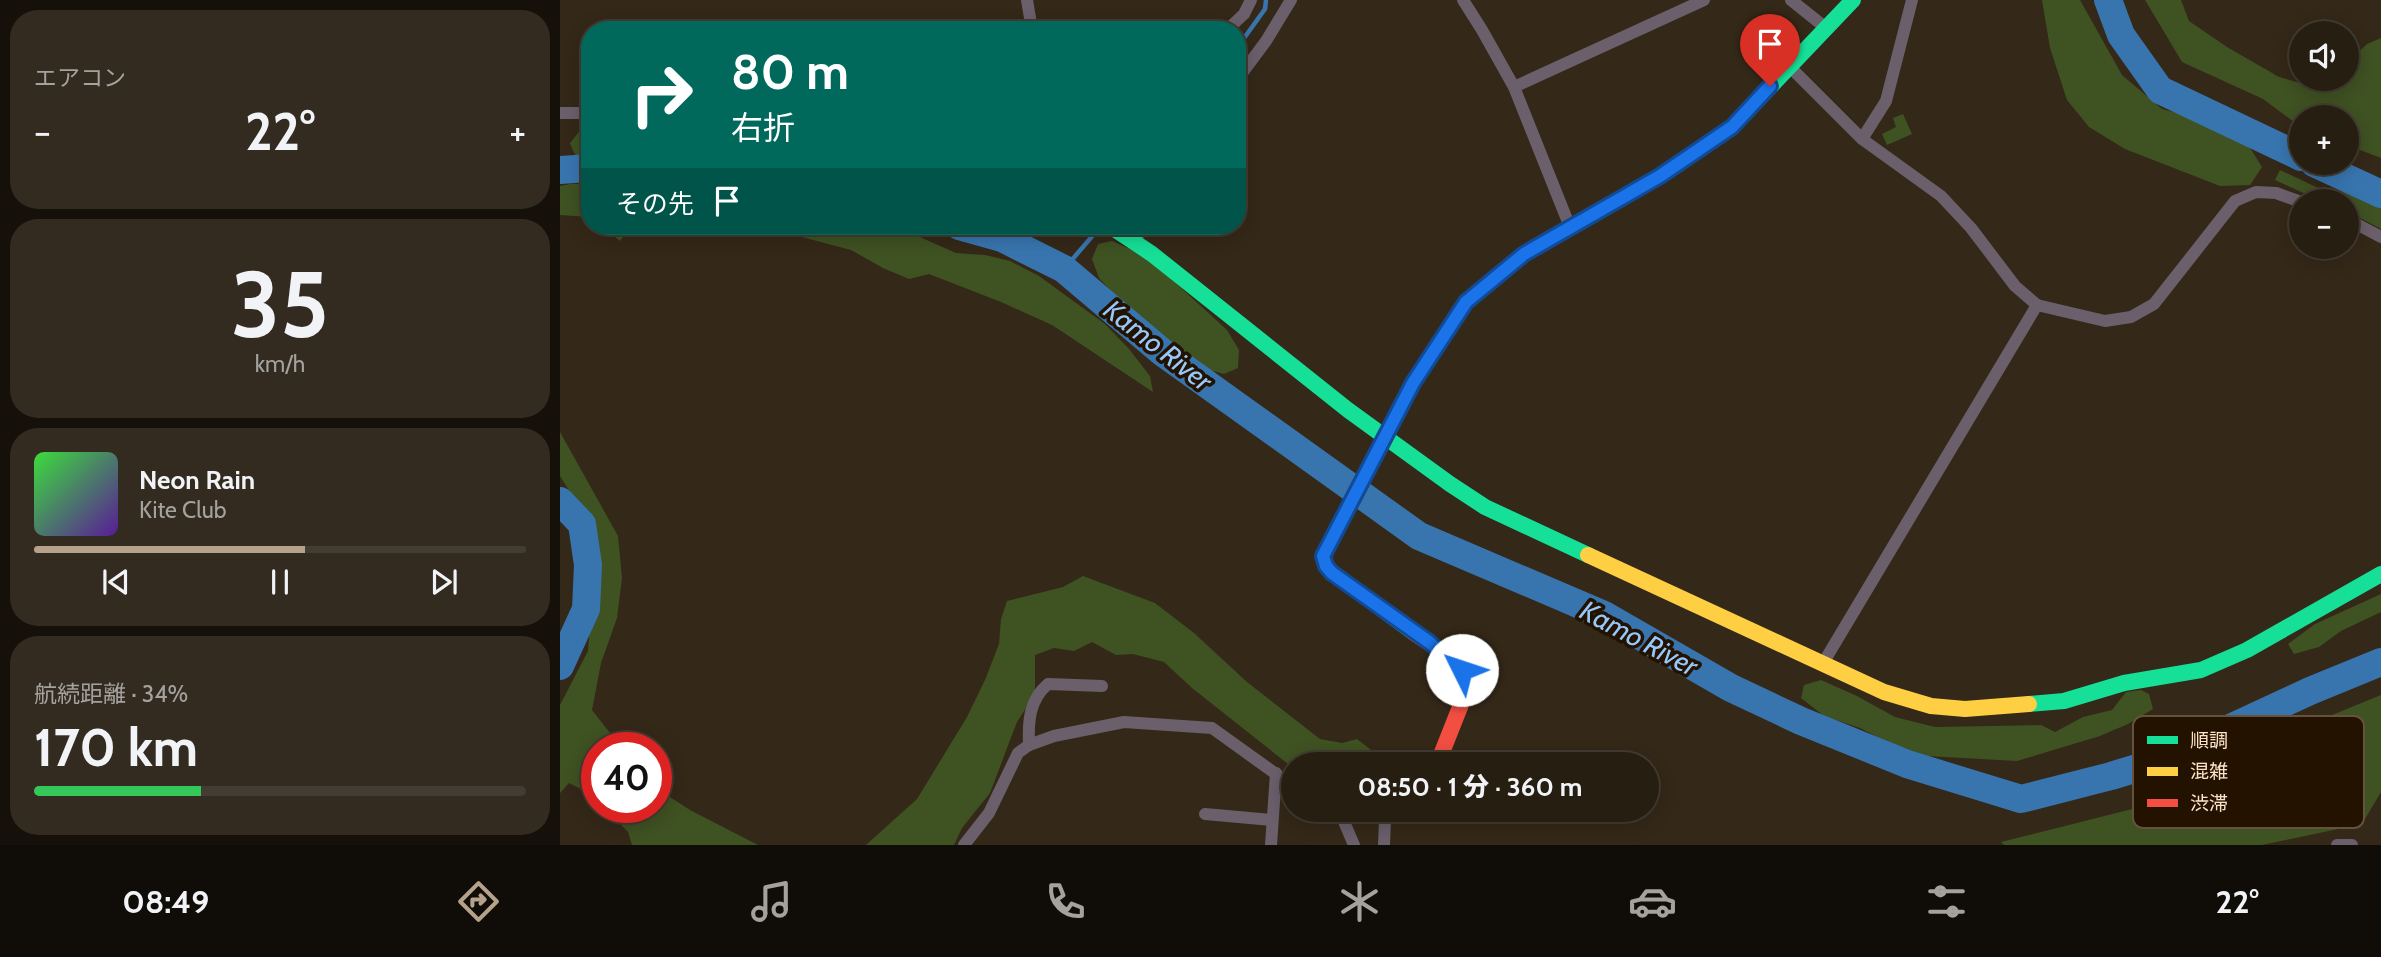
<!DOCTYPE html>
<html lang="ja">
<head>
<meta charset="utf-8">
<style>
	body { margin:0; font-family:Cabin,"Noto Sans JP",sans-serif; background:#332b20; color:#f1f3f6; height:100vh; display:flex; flex-direction:column; font-size:26px; white-space:nowrap }
	* { box-sizing:border-box; margin:0 }
	p { font-size:23px; color:#a4a29f }
	.icon { flex:none; width:38px; height:38px; fill:none; stroke:currentColor; stroke-width:2; stroke-linecap:round; stroke-linejoin:round }
	.map { position:relative; flex:1; overflow:hidden }
	.drawer { display:flex; flex-direction:column; gap:10px; padding:10px; background:#15100a; width:560px }
	.drawer>* { flex:none }
	.banner { position:absolute; left:21px; top:21px; width:665px; height:214px; border-radius:28px; box-shadow:0 4px 18px #0003,0 0 0 2px #433c32; background:#00695c; color:#fff; overflow:hidden }
	.buttons { position:absolute; left:1729px; top:21px; display:grid; gap:14px }
	.buttons a { display:grid; place-items:center; width:70px; height:70px; border-radius:50%; background:#271e12; box-shadow:0 4px 18px #0003,0 0 0 2px #433c32; font-size:35px }
	.speed { position:absolute; left:21px; top:732px; display:flex; gap:14px; font-size:35px; font-weight:700; text-align:center }
	.speed>* { display:grid; place-content:center; width:91px; height:91px; border-radius:50%; background:#271e12; box-shadow:0 4px 18px #0003,0 0 0 2px #433c32; line-height:1 }
	.speed .limit { border:10px solid #d22; background:#fff; color:#111 }
	.pin { position:absolute; display:grid; place-items:center; width:60px; height:60px; color:#fff; margin:-72px -30px; border-radius:50% 50% 50% 0; rotate:-45deg; box-shadow:0 0 7px #0007 }
	.pin .icon { rotate:45deg }
	.me { position:absolute; width:77px; margin:-38px; rotate:311deg; stroke-linejoin:round; filter:drop-shadow(0 0 5px #0008) }
	.turn { display:flex; align-items:center; gap:24px; height:147px; padding:0 35px; font-size:32px }
	.turn .icon { width:91px; height:91px; stroke-width:2.5 }
	.turn b { display:block; font-size:49px; line-height:60px }
	.then { display:flex; align-items:center; height:66px; padding:0 35px; background:#0003; gap:14px; font-size:26px }
	.big { font-size:52px; font-weight:800; line-height:1.1 }
	.drawer .card { flex:1; display:flex; flex-direction:column; justify-content:center; gap:10px; min-width:0; padding:0 24px; border-radius:28px; background:#332b20 }
	.drawer .dial { align-items:center; gap:0 }
	.dial b { font-size:91px; line-height:1 }
	.song { display:flex; align-items:center; gap:21px }
	.cover { width:84px; height:84px; border-radius:10px; background:linear-gradient(135deg,hsl(120 70% 55%),hsl(270 70% 35%)) }
	.played { height:7px; border-radius:4px; background:linear-gradient(90deg,#b6a28a 55%,#433c32 55%) }
	.keys { display:flex; justify-content:space-around; direction:ltr }
	.heat { display:flex; justify-content:space-between; align-items:center; font-size:38px; direction:ltr }
	.charge { height:10px; border-radius:5px; background:linear-gradient(90deg,#34c759 34%,#433c32 0) }
	.trip { position:absolute; left:721px; top:752px; width:378px; height:70px; border-radius:35px; background:#271e12; box-shadow:0 4px 18px #0003,0 0 0 2px #433c32; font-weight:800; line-height:70px; text-align:center }
	.tabs { display:flex; height:112px; justify-content:space-around; align-items:center; background:#100c07; color:#a4a29f }
	.tabs .icon { width:49px; height:49px }
	.tabs .active { color:#b6a28a }
	.tabs b { font-size:32px; color:#f1f3f6 }
	main { display:flex; flex:1; min-height:0 }
	.map>svg:first-child { display:block }
</style>
</head>
<body>
<main>
<section class="drawer">
<div class="card"><p>エアコン</p>
<div class="heat"><a>−</a><b class="big">22°</b><a>+</a></div>
</div>
<div class="card dial"><b>35</b><p>km/h</p></div>
<div class="card">
<div class="song"><i class="cover"></i><div><b>Neon Rain</b><p>Kite Club</p></div></div>
<div class="played"></div>
<div class="keys"><svg class="icon" aria-label="previous" viewBox="0 0 24 24"><path d="M18 5L8 12l10 7zM5 5v14"/></svg><svg class="icon" aria-label="pause" viewBox="0 0 24 24"><path d="M8 5v14M16 5v14"/></svg><svg class="icon" aria-label="next" viewBox="0 0 24 24"><path d="M6 5l10 7-10 7zM19 5v14"/></svg></div>
</div>
<div class="card"><p>航続距離 · 34%</p><b class="big">170 km</b><div class="charge"></div></div>
</section>
<div class="map">
<svg width="1821" height="845" viewBox="0 0 1821 845">
	<rect width="100%" height="100%" fill="#342818"/>
	<g fill="#3f5222">
		<polygon points="1482,0 1520,0 1562,75 1602,109 1652,122 1687,143 1702,167 1690,185 1660,186 1565,149 1529,127 1507,100 1490,48"/>
		<polygon points="1585,0 1621,0 1629,21 1667,47 1719,77 1750,86 1775,84 1778,79 1787,79 1787,63 1807,44 1821,38 1821,158 1787,145 1787,117 1741,117 1741,127 1703,99 1622,62"/>
		<polygon points="1343,114 1352,134 1327,145 1322,134 1336,127 1333,118"/>
		<path d="M23,119l7,1v41c-13,0 -16,-7 -20,-18l13,-16z"/>
		<polygon points="1720,170 1756,187 1805,195 1821,203 1821,229 1787,211 1787,201 1761,201 1715,180"/>
		<polygon points="10,184 30,184 30,217 0,215 0,186"/>
		<polygon points="41,226 66,226 67,232 60,241"/>
		<polygon points="200,226 335,226 396,253 425,255 450,261 479,276 545,324 569,349 590,376 593,392 492,325 441,302 369,274 349,279 323,268 291,250"/>
		<polygon points="552,241 577,252 597,266 667,330 679,350 678,368 664,374 639,367 612,348 559,300 539,278 532,259 538,244"/>
		<polygon points="0,432 58,536 62,578 57,618 41,663 32,710 61,747 37,747 37,801 25,791 9,783 0,793 0,705 28,651 31,611 31,541 18,505 0,476"/>
		<polygon points="523,576 595,603 634,633 687,682 760,739 782,743 797,739 830,765 733,765 733,768 632,688 604,662 573,654 556,655 532,642 514,651 494,648 475,655 475,694 457,722 430,793 402,828 394,845 306,845 357,799 407,717 425,680 439,644 441,619 447,601 503,587"/>
		<polygon points="1821,594 1821,612 1781,631 1759,647 1734,654 1728,644 1755,624"/>
		<polygon points="1261,680 1297,696 1335,717 1375,727 1481,725 1495,732 1523,717 1552,710 1566,692 1581,690 1589,694 1593,709 1568,724 1540,736 1457,761 1367,756 1329,743 1300,728 1264,716 1241,698 1244,685"/>
		<polygon points="1821,695 1821,792 1802,824 1702,845 1444,845 1441,842 1608,800 1686,750"/>
		<polygon points="96,788 130,810 198,845 72,845 68,832 44,807 96,807"/>
	</g>
	<g fill="none" stroke-linecap="round" stroke-linejoin="round">
		<g stroke="#3875af" stroke-width="4.5">
			<polyline points="677,48 705,9 706,0"/>
			<polyline points="504,269 541,226"/>
		</g>
		<g stroke="#3875af" stroke-width="28">
			<polyline points="1548,0 1561,35 1600,90 1741,157"/>
			<polyline points="1754,163 1821,194"/>
			<polyline points="0,170 30,168"/>
			<polyline points="399,226 442,238 504,269 602,352 859,536 1044,615 1171,688 1241,721 1347,764 1461,799 1551,776 1597,762 1750,691 1821,662"/>
			<polyline points="0,501 22,524 28,565 26,609 0,666"/>
		</g>
		<g stroke="#6a5f6b" stroke-width="12">
			<polyline points="467,0 472,30"/>
			<polyline points="903,0 922,30 954,87 1010,227"/>
			<polyline points="1231,0 1266,28"/>
			<polyline points="667,30 684,14 691,0"/>
			<polyline points="1229,66 1302,139 1381,196 1411,228 1455,286 1477,305 1545,321 1571,317 1594,304 1675,201 1696,192 1716,193 1741,202"/>
			<polyline points="677,80 706,41 731,0"/>
			<polyline points="954,87 1144,0"/>
			<polyline points="0,113 30,113"/>
			<polyline points="1302,139 1326,101 1352,0"/>
			<polyline points="1787,219 1821,237"/>
			<polyline points="575,240 584,226"/>
			<polyline points="1262,665 1477,305"/>
			<path d="M469,745c-1,-23 0,-45 19,-61l54,2"/>
			<polyline points="779,810 794,845"/>
			<polyline points="645,814 712,820"/>
			<polyline points="404,845 429,813 458,753 469,745 494,736 564,722 652,728 723,779 733,784"/>
			<polyline points="711,845 716,773"/>
			<polyline points="824,845 825,820 829,810"/>
			<polyline points="1777,845 1792,845"/>
		</g>
		<g stroke="#16e098" stroke-width="16">
			<polyline points="550,226 592,254 788,410 890,484 925,507 1028,555"/>
			<polyline points="853,632 773,573 766,566 763,556 853,383 906,302 964,254 1100,176 1172,127 1293,0"/>
			<polyline points="1469,704 1504,701 1564,683 1641,670 1687,650 1821,574"/>
		</g>
		<polyline stroke="#ffcf43" stroke-width="16" points="1028,555 1324,692 1371,706 1405,709 1469,704"/>
		<path stroke="#f24e42" stroke-width="16" d="M853,632c20,15 56,31 53,60l-29,73"/>
	</g>
	<g fill="none" stroke-linecap="round" stroke-linejoin="round">
		<defs>
			<polyline id="route" points="902,670 869,642 772,573 766,566 763,556 853,383 906,302 964,254 1100,176 1172,127 1210,86"/>
		</defs>
		<use href="#route" stroke="#114b97" stroke-width="18"/>
		<use href="#route" stroke="#1a73e8" stroke-width="12"/>
	</g>
	<g text-anchor="middle" dominant-baseline="central" stroke-width="7" stroke-linejoin="round" paint-order="stroke">
		<g font-size="28" font-style="italic" fill="#95c8fc" stroke="#241200">
			<text transform="translate(598 345) rotate(38)">Kamo River</text>
			<text transform="translate(1079 638) rotate(28)">Kamo River</text>
		</g>
	</g>
	<rect x="1573" y="716" width="231" height="112" rx="10" fill="#241200" stroke="#65513c" stroke-width="2"/>
	<rect x="1587" y="736" width="31" height="8" fill="#16e098"/>
	<rect x="1587" y="767" width="31" height="9" fill="#ffcf43"/>
	<rect x="1587" y="799" width="31" height="8" fill="#f24e42"/>
	<g font-size="19" fill="#fce3c7">
		<text x="1630" y="747">順調</text>
		<text x="1630" y="778">混雑</text>
		<text x="1630" y="810">渋滞</text>
	</g>
</svg>
<div class="buttons">
<a><svg class="icon" aria-label="sound" viewBox="0 0 24 24"><path d="M4 9h4l5-4v14l-5-4H4zM17 9q2 3 0 6"/></svg></a>
<a>+</a>
<a>−</a>
</div>
<div class="speed"><div class="limit">40</div></div>
<div class="pin" style="left:1210px;top:86px;background:#d93025"><svg class="icon" aria-label="arrive" viewBox="0 0 24 24"><path d="M6 21V4h12l-3 4 3 4H6"/></svg></div>
<svg class="me" style="left:902px;top:670px" viewBox="-20 -20 40 40"><circle r="19" fill="#fff"/><path d="M0-13L10 11 0 6-10 11z" fill="#1a73e8"/></svg>
<div class="trip">08:50 · 1 分 · 360 m</div>
<div class="banner">
<div class="turn"><svg class="icon" aria-label="right" viewBox="0 0 24 24"><path d="M7 20v-9h11M14 6l5 5-5 5"/></svg><div><b>80 m</b>右折</div></div>
<div class="then">その先<svg class="icon" aria-label="arrive" viewBox="0 0 24 24"><path d="M6 21V4h12l-3 4 3 4H6"/></svg></div>
</div>
</div>
</main>
<nav class="tabs">
<b>08:49</b>
<svg class="icon active" aria-label="directions" viewBox="0 0 24 24"><path d="M12 3l9 9-9 9-9-9zM9 14v-3h6M13 9l2 2-2 2"/></svg>
<svg class="icon" aria-label="music" viewBox="0 0 24 24"><path d="M9 18V5l10-2v13"/><circle cx="6" cy="18" r="3"/><circle cx="16" cy="16" r="3"/></svg>
<svg class="icon" aria-label="phone" viewBox="0 0 24 24"><path d="M5 4h4l2 5-3 2q2 4 5 5l2-3 5 2v4C11 20 4 13 5 4z"/></svg>
<svg class="icon" aria-label="climate" viewBox="0 0 24 24"><path d="M12 3v18M4 7l16 10M4 17L20 7"/></svg>
<svg class="icon" aria-label="car" viewBox="0 0 24 24"><path d="M5 17H2v-5l4-1 3-4h7l3 4 3 1v5h-3M9 17h6M6 11h13"/><circle cx="7" cy="17" r="2"/><circle cx="17" cy="17" r="2"/></svg>
<svg class="icon" aria-label="filters" viewBox="0 0 24 24"><path d="M4 7h16M4 17h16"/><circle cx="9" cy="7" r="2"/><circle cx="15" cy="17" r="2"/></svg>
<b>22°</b>
</nav>
</body>
</html>
